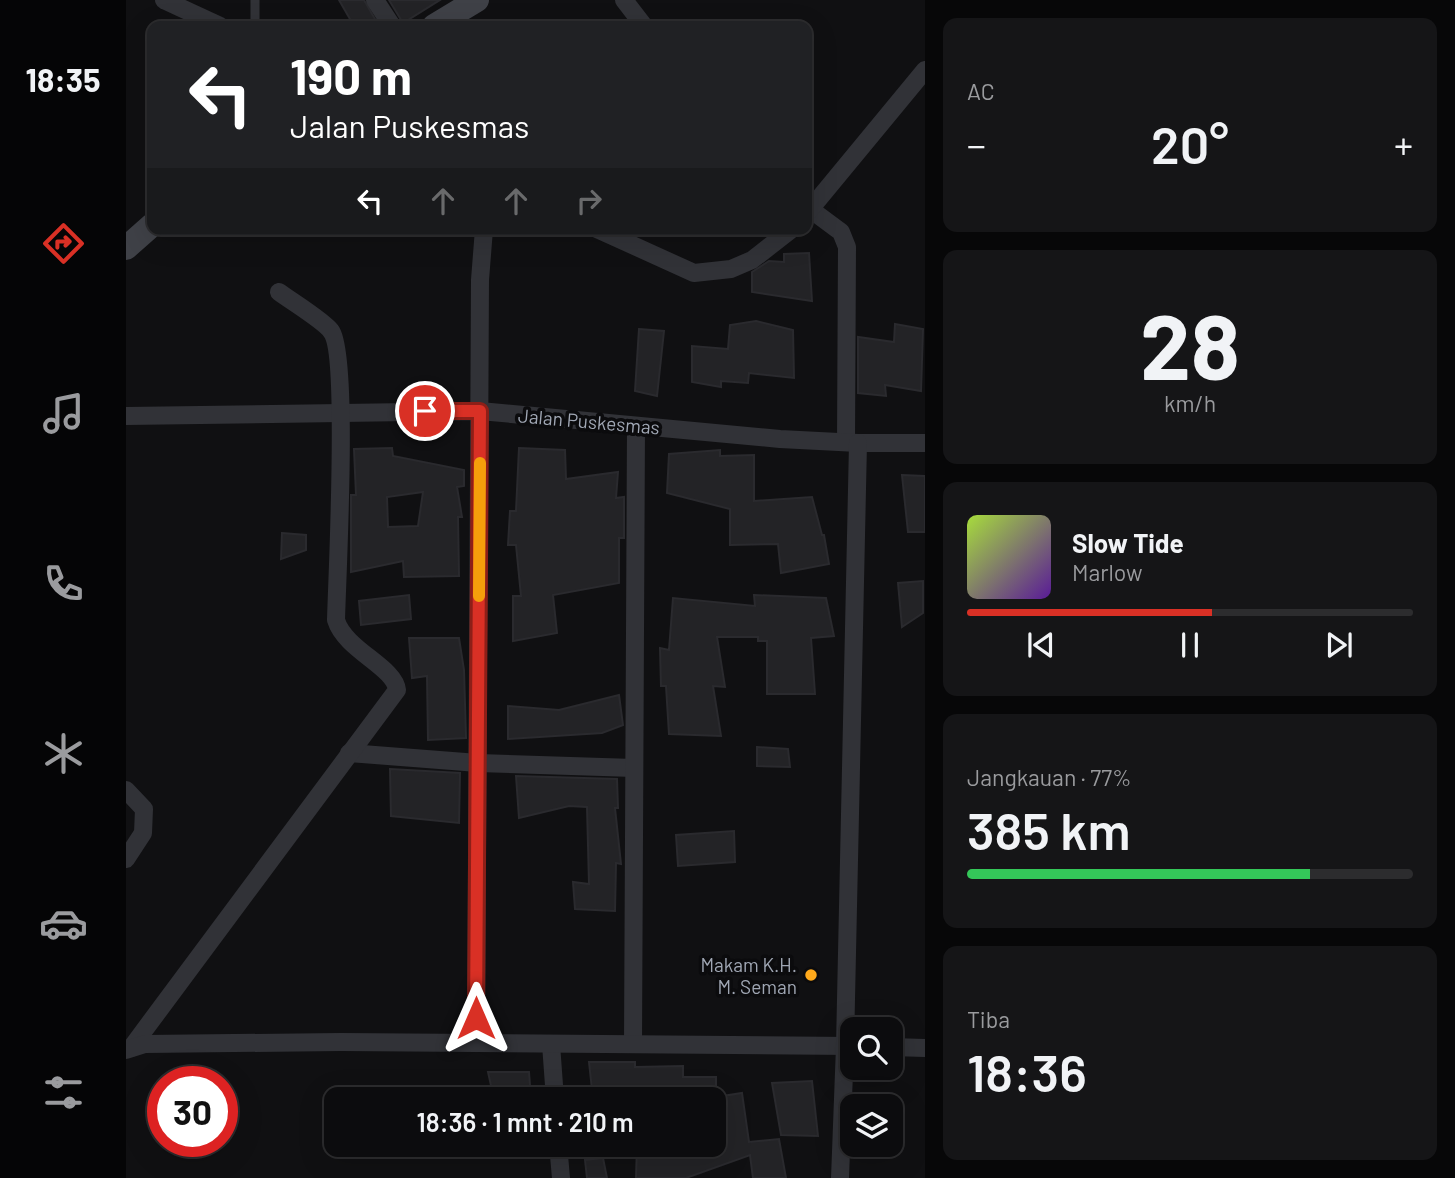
<!DOCTYPE html>
<html lang="id">
<head>
<meta charset="utf-8">
<style>
	body { margin:0; font-family:Barlow,sans-serif; background:#151517; color:#f1f3f6; height:100vh; display:flex; flex-direction:column; font-size:26px; white-space:nowrap }
	* { box-sizing:border-box; margin:0 }
	p { font-size:23px; color:#9a9b9e }
	.icon { flex:none; width:38px; height:38px; fill:none; stroke:currentColor; stroke-width:2; stroke-linecap:round; stroke-linejoin:round }
	.map { position:relative; flex:1; overflow:hidden }
	.drawer { display:flex; flex-direction:column; gap:18px; padding:18px; background:#070708; width:530px }
	.drawer>* { flex:none }
	.top-card { position:absolute; left:21px; top:21px; width:665px; height:214px; border-radius:14px; box-shadow:0 7px 28px #0002,0 0 0 2px #2c2c2e; background:#202124; color:#fff; overflow:hidden }
	.buttons { position:absolute; left:714px; top:1017px; display:grid; gap:14px }
	.buttons a { display:grid; place-items:center; width:63px; height:63px; border-radius:14px; background:#0c0c0e; box-shadow:0 7px 28px #0002,0 0 0 2px #2c2c2e; font-size:35px }
	.speed { position:absolute; left:21px; top:1066px; display:flex; gap:14px; font-size:35px; font-weight:700; text-align:center }
	.speed>* { display:grid; place-content:center; width:91px; height:91px; border-radius:50%; background:#0c0c0e; box-shadow:0 7px 28px #0002,0 0 0 2px #2c2c2e; line-height:1 }
	.speed .limit { border:10px solid #d22; background:#fff; color:#111 }
	.pin { position:absolute; display:grid; place-items:center; width:60px; height:60px; color:#fff; margin:-30px; border:4px solid #fff; border-radius:50%; box-shadow:0 2px 7px #0007 }
	.me { position:absolute; width:77px; margin:-38px; rotate:0deg; stroke-linejoin:round; filter:drop-shadow(0 0 5px #0008) }
	.turn { display:flex; align-items:center; gap:24px; height:147px; padding:0 28px; font-size:32px }
	.turn .icon { width:91px; height:91px; stroke-width:2.5 }
	.turn b { display:block; font-size:49px; line-height:60px }
	.lanes { display:flex; align-items:center; height:66px; padding:0 28px; background:#0003; justify-content:center; gap:35px; direction:ltr }
	.lanes .off { opacity:.35 }
	.big { font-size:52px; font-weight:600; line-height:1.1 }
	.drawer .tile { flex:1; display:flex; flex-direction:column; justify-content:center; gap:10px; min-width:0; padding:0 24px; border-radius:14px; background:#151517 }
	.drawer .dial { align-items:center; gap:0 }
	.dial b { font-size:91px; line-height:1 }
	.song { display:flex; align-items:center; gap:21px }
	.cover { width:84px; height:84px; border-radius:10px; background:linear-gradient(135deg,hsl(80 70% 55%),hsl(270 70% 35%)) }
	.played { height:7px; border-radius:4px; background:linear-gradient(90deg,#d93025 55%,#2c2c2e 55%) }
	.keys { display:flex; justify-content:space-around; direction:ltr }
	.heat { display:flex; justify-content:space-between; align-items:center; font-size:38px; direction:ltr }
	.charge { height:10px; border-radius:5px; background:linear-gradient(90deg,#34c759 77%,#2c2c2e 0) }
	.trip { position:absolute; left:198px; top:1087px; width:402px; height:70px; border-radius:14px; background:#0c0c0e; box-shadow:0 7px 28px #0002,0 0 0 2px #2c2c2e; font-weight:600; line-height:70px; text-align:center }
	main { display:flex; flex:1; min-height:0 }
	.tabs { display:flex; flex-direction:column; width:126px; justify-content:space-around; align-items:center; background:#050506; color:#9a9b9e }
	.tabs .icon { width:49px; height:49px }
	.tabs .current { color:#d93025 }
	.tabs b { font-size:32px; color:#f1f3f6 }
	.map>svg:first-child { display:block }
</style>
</head>
<body>
<main>
<nav class="tabs">
<b>18:35</b>
<svg class="icon current" aria-label="directions" viewBox="0 0 24 24"><path d="M12 3l9 9-9 9-9-9zM9 14v-3h6M13 9l2 2-2 2"/></svg>
<svg class="icon" aria-label="music" viewBox="0 0 24 24"><path d="M9 18V5l10-2v13"/><circle cx="6" cy="18" r="3"/><circle cx="16" cy="16" r="3"/></svg>
<svg class="icon" aria-label="phone" viewBox="0 0 24 24"><path d="M5 4h4l2 5-3 2q2 4 5 5l2-3 5 2v4C11 20 4 13 5 4z"/></svg>
<svg class="icon" aria-label="climate" viewBox="0 0 24 24"><path d="M12 3v18M4 7l16 10M4 17L20 7"/></svg>
<svg class="icon" aria-label="car" viewBox="0 0 24 24"><path d="M5 17H2v-5l4-1 3-4h7l3 4 3 1v5h-3M9 17h6M6 11h13"/><circle cx="7" cy="17" r="2"/><circle cx="17" cy="17" r="2"/></svg>
<svg class="icon" aria-label="filters" viewBox="0 0 24 24"><path d="M4 7h16M4 17h16"/><circle cx="9" cy="7" r="2"/><circle cx="15" cy="17" r="2"/></svg>
</nav>
<div class="map">
<svg width="799" height="1178" viewBox="0 0 799 1178">
	<rect width="100%" height="100%" fill="#101012"/>
	<g fill="#232326" stroke="#2a2a2e" stroke-width="2" fill-rule="evenodd">
		<polygon points="213,0 238,0 253,26 228,26"/>
		<polygon points="263,0 314,0 277,23"/>
		<polygon points="683,253 686,301 626,292 626,272 643,261 658,262 658,254"/>
		<polygon points="630,321 667,330 668,378 623,373 622,383 595,381 595,387 566,382 566,346 602,349 604,325"/>
		<polygon points="769,324 797,329 795,391 759,385 760,396 732,393 732,337 768,342"/>
		<polygon points="513,329 538,331 531,396 509,391"/>
		<path d="M266,448l1,8 71,14v16l-7,1 5,30h-4l1,59 -55,1 -1,-16 -52,11v-77h5l-2,-46zM297,492l-5,34 -30,1 -1,-30z"/>
		<polygon points="393,448 439,450 440,479 492,472 490,498 498,497 498,538 493,538 493,583 427,595 431,633 387,641 387,596 395,596 390,545 382,545 384,511 390,511"/>
		<polygon points="594,450 594,456 628,455 628,501 686,497 696,535 698,535 703,564 655,573 652,544 604,545 604,509 541,493 543,454"/>
		<polygon points="776,475 799,476 799,532 782,532"/>
		<polygon points="156,533 180,535 180,550 155,559"/>
		<polygon points="797,581 797,613 776,627 772,583"/>
		<polygon points="283,595 285,619 235,625 233,601"/>
		<polygon points="628,595 700,598 708,636 685,638 689,694 641,694 641,641 632,641 632,637 591,637 599,687 587,686 595,736 543,734 540,686 535,686 534,648 543,650 547,598 629,606"/>
		<polygon points="283,638 333,638 338,670 340,738 302,740 301,676 286,678"/>
		<polygon points="493,695 497,725 476,733 382,739 382,706 433,710"/>
		<polygon points="631,747 662,749 664,767 631,766"/>
		<polygon points="264,769 334,773 333,823 265,816"/>
		<polygon points="390,776 491,779 492,808 489,808 495,864 490,863 489,911 449,909 447,882 463,884 461,807 443,806 393,818"/>
		<polygon points="608,831 609,862 552,866 550,835"/>
		<polygon points="463,1062 509,1062 509,1067 557,1066 557,1077 590,1077 590,1097 616,1093 623,1142 653,1139 660,1178 627,1178 624,1155 560,1178 510,1178 511,1144 588,1144 588,1099 467,1099"/>
		<polygon points="362,1072 403,1072 405,1099 368,1099"/>
		<polygon points="686,1081 692,1136 655,1135 646,1083"/>
		<polygon points="477,1158 481,1178 461,1178 459,1160"/>
	</g>
	<g fill="none" stroke-linecap="round" stroke-linejoin="round">
		<polyline stroke="#313237" stroke-width="9" points="129,26 129,0"/>
		<g stroke="#313237" stroke-width="18">
			<polyline points="38,0 94,26"/>
			<polyline points="249,0 266,26"/>
			<polyline points="498,0 518,26"/>
			<polyline points="684,209 715,232 721,247 720,442"/>
			<polyline points="681,213 799,70"/>
			<polyline points="471,229 568,273 605,269 626,260 666,229"/>
			<polyline points="0,416 354,411 654,439 732,443 799,443"/>
			<polyline points="223,753 352,763 508,768"/>
			<polyline points="0,790 18,809 17,833 0,859"/>
			<polyline points="350,1043 354,280 358,229"/>
			<polyline points="425,1044 429,1099"/>
			<polyline points="507,1044 510,426"/>
			<polyline points="765,1047 799,1048"/>
			<path d="M5,1048l266,-358c-2,-23 -52,-40 -61,-70 1,-42 13,-267 -5,-289 -7,-10 -40,-30 -52,-39"/>
			<polyline points="0,1050 19,1044 215,1042 726,1046"/>
			<polyline points="432,1144 435,1178"/>
			<polyline points="714,1178 719,1046 732,443"/>
		</g>
		<g stroke="#3f4147" stroke-width="24">
			<polyline points="308,26 351,0"/>
			<polyline points="0,248 26,225"/>
		</g>
	</g>
	<g fill="none" stroke-linecap="round" stroke-linejoin="round">
		<defs>
			<polyline id="route" points="299,411 354,411 350,1018"/>
		</defs>
		<use href="#route" stroke="#8d1f18" stroke-width="18"/>
		<use href="#route" stroke="#d93025" stroke-width="12"/>
		<polyline stroke="#f59e0b" stroke-width="12" points="353,596 354,463"/>
	</g>
	<circle fill="#ffa91b" stroke="#0b0b0d" stroke-width="2.5" cx="685" cy="975" r="7"/>
	<g text-anchor="middle" dominant-baseline="central" stroke-width="7" stroke-linejoin="round" paint-order="stroke">
		<g font-size="19" fill="#a0a7b4" stroke="#0b0b0d">
			<text transform="translate(463 421) rotate(5)">Jalan Puskesmas</text>
		</g>
		<g font-size="19" fill="#a0a7b4" stroke="#0b0b0d" text-anchor="end">
			<text x="671" y="964">Makam K.H.<tspan x="671" dy="22">M. Seman</tspan></text>
		</g>
	</g>
</svg>
<div class="buttons">
<a><svg class="icon" aria-label="search" viewBox="0 0 24 24"><circle cx="10" cy="10" r="6"/><path d="M15 15l6 6"/></svg></a>
<a><svg class="icon" aria-label="layers" viewBox="0 0 24 24"><path d="M12 4l9 5-9 5-9-5zM3 14l9 5 9-5"/></svg></a>
</div>
<div class="speed"><div class="limit">30</div></div>
<div class="pin" style="left:299px;top:411px;background:#d93025"><svg class="icon" aria-label="arrive" viewBox="0 0 24 24"><path d="M6 21V4h12l-3 4 3 4H6"/></svg></div>
<svg class="me" style="left:350px;top:1018px" viewBox="-20 -20 40 40"><path d="M0-17L14 15 0 8-14 15z" fill="#d93025" stroke="#fff" stroke-width="4"/></svg>
<div class="trip">18:36 · 1 mnt · 210 m</div>
<div class="top-card">
<div class="turn"><svg class="icon" aria-label="left" viewBox="0 0 24 24"><path d="M17 20v-9H6M10 6l-5 5 5 5"/></svg><div><b>190 m</b>Jalan Puskesmas</div></div>
<div class="lanes"><svg class="icon" aria-label="left" viewBox="0 0 24 24"><path d="M17 20v-9H6M10 6l-5 5 5 5"/></svg><svg class="icon off" aria-label="ahead" viewBox="0 0 24 24"><path d="M12 20V5M6 11l6-6 6 6"/></svg><svg class="icon off" aria-label="ahead" viewBox="0 0 24 24"><path d="M12 20V5M6 11l6-6 6 6"/></svg><svg class="icon off" aria-label="right" viewBox="0 0 24 24"><path d="M7 20v-9h11M14 6l5 5-5 5"/></svg></div>
</div>
</div>
<section class="drawer">
<div class="tile"><p>AC</p>
<div class="heat"><a>−</a><b class="big">20°</b><a>+</a></div>
</div>
<div class="tile dial"><b>28</b><p>km/h</p></div>
<div class="tile">
<div class="song"><i class="cover"></i><div><b>Slow Tide</b><p>Marlow</p></div></div>
<div class="played"></div>
<div class="keys"><svg class="icon" aria-label="previous" viewBox="0 0 24 24"><path d="M18 5L8 12l10 7zM5 5v14"/></svg><svg class="icon" aria-label="pause" viewBox="0 0 24 24"><path d="M8 5v14M16 5v14"/></svg><svg class="icon" aria-label="next" viewBox="0 0 24 24"><path d="M6 5l10 7-10 7zM19 5v14"/></svg></div>
</div>
<div class="tile"><p>Jangkauan · 77%</p><b class="big">385 km</b><div class="charge"></div></div>
<div class="tile"><p>Tiba</p><b class="big">18:36</b></div>
</section>
</main>
</body>
</html>
